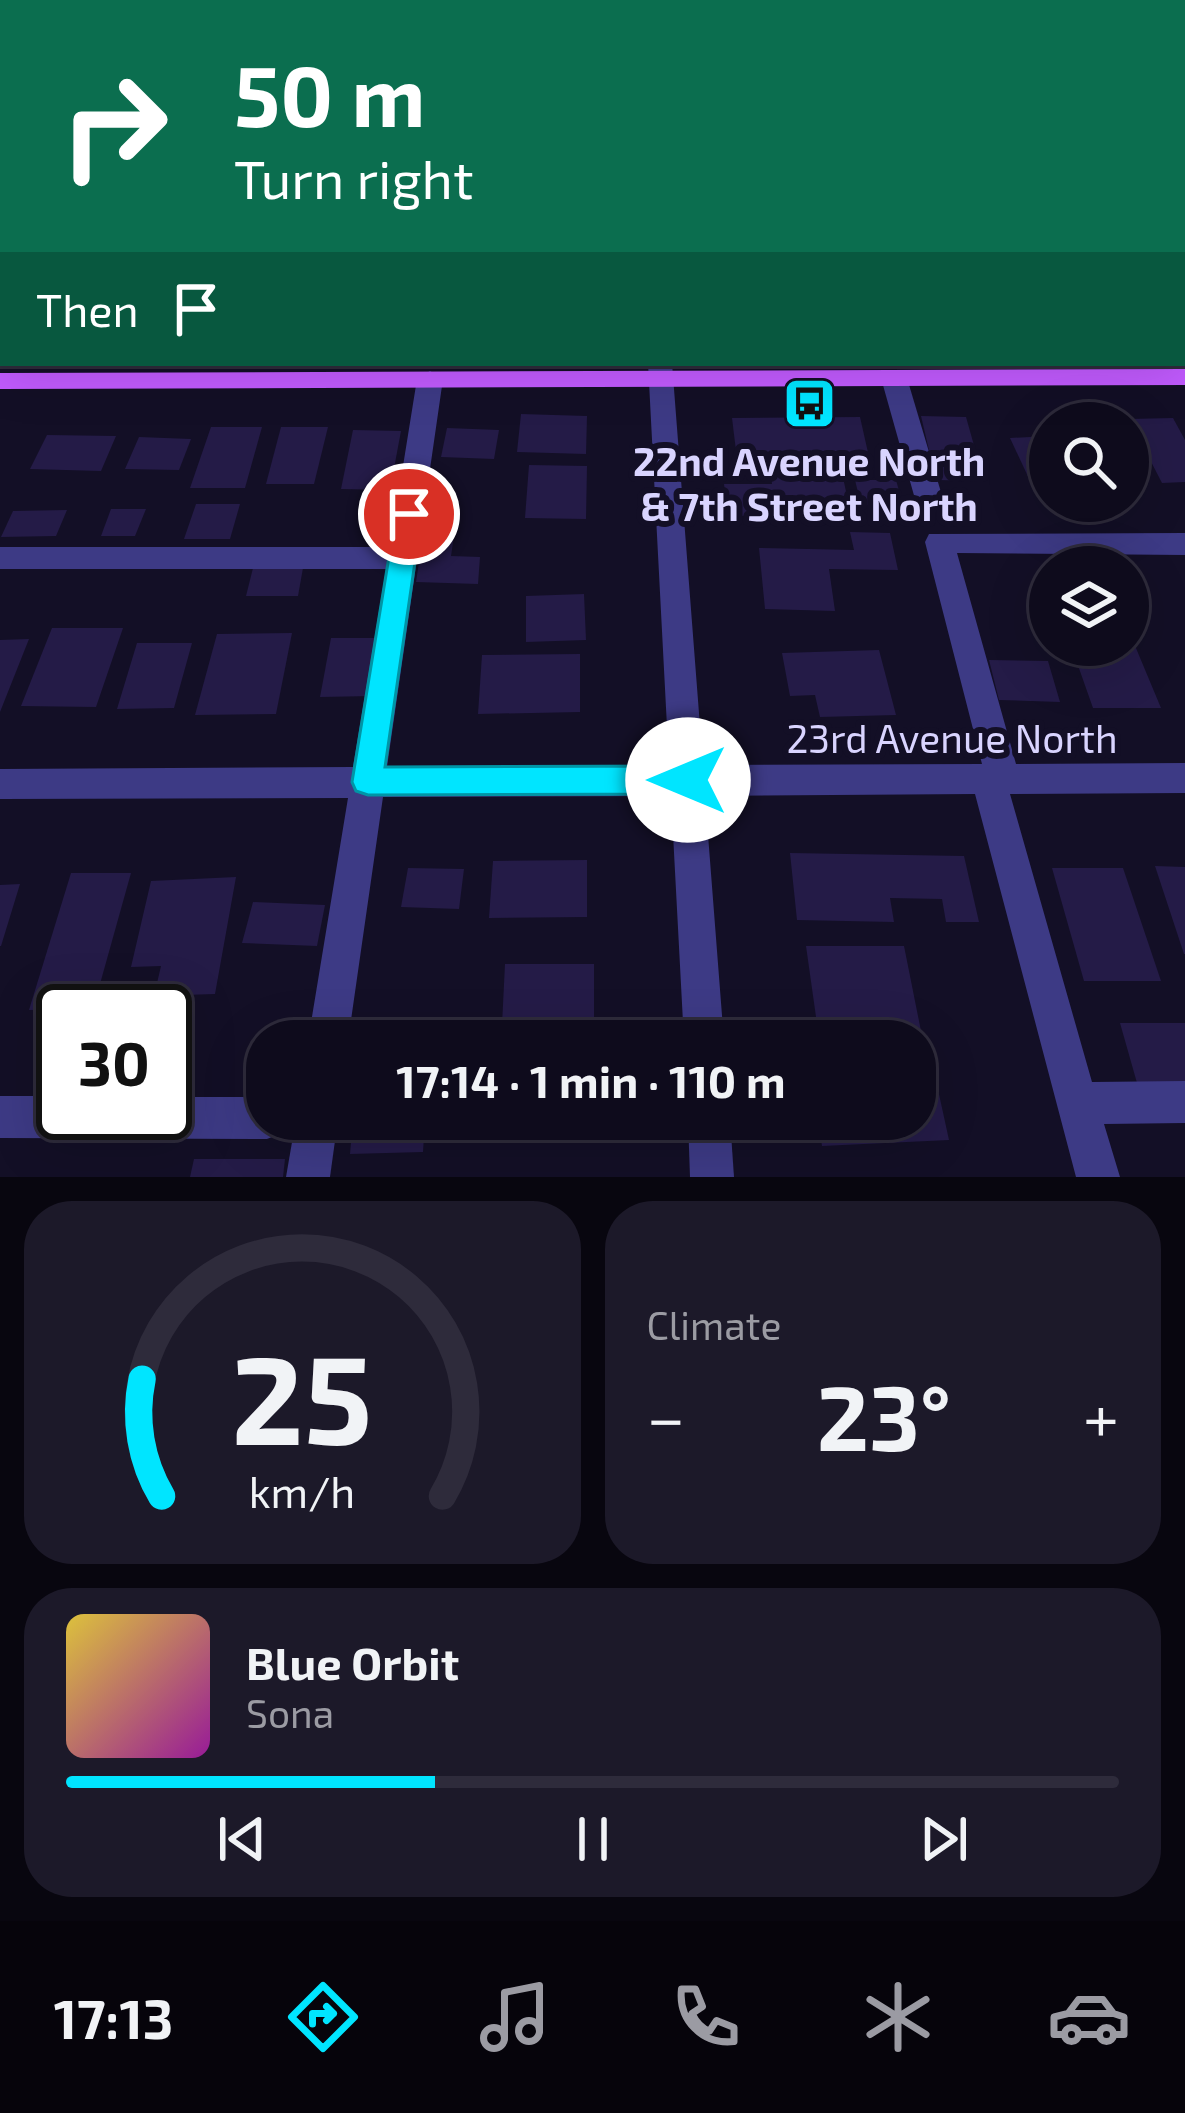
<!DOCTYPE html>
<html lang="en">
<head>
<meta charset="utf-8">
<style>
	body { margin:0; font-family:"Exo 2",sans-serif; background:#1c1929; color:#f1f3f6; height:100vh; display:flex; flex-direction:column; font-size:45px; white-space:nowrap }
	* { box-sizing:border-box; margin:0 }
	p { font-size:39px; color:#9b9ba3 }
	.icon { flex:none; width:66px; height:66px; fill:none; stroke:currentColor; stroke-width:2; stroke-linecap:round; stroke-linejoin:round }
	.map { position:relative; height:1177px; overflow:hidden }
	.side { display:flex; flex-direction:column; gap:24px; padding:24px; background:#08060f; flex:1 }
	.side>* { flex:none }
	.guide { position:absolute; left:0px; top:0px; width:1185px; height:366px; box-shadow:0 12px 48px #0002,0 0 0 3px #2e2b3b; background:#0b6e4f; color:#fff; overflow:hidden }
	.buttons { position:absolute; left:1029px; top:402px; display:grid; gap:24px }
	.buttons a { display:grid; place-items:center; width:120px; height:120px; border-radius:50%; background:#0e0b1c; box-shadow:0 12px 48px #0002,0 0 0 3px #2e2b3b; font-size:60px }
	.speed { position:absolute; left:36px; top:984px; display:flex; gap:24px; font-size:60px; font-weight:700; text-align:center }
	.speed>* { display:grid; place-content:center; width:156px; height:156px; border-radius:50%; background:#0e0b1c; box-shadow:0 12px 48px #0002,0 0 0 3px #2e2b3b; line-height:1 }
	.speed .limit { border:6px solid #111; border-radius:18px; background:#fff; color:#111 }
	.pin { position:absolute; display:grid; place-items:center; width:102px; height:102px; color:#fff; margin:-51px; border:6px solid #fff; border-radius:50%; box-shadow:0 3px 12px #0007 }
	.me { position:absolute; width:132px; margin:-66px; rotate:270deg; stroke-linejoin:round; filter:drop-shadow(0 0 9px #0008) }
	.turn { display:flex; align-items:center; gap:42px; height:252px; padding:0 36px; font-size:54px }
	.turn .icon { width:156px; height:156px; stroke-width:2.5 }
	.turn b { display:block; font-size:84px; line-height:102px }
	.then { display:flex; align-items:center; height:114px; padding:0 36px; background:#0003; gap:24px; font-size:45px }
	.big { font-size:90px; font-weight:700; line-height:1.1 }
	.side .tile { flex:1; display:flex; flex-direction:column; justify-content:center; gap:18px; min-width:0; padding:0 42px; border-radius:48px; background:#1c1929 }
	.side .dial { align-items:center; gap:0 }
	.dial svg { height:312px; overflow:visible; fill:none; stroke:#2e2b3b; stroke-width:7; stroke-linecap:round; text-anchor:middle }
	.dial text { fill:#f1f3f6; stroke:none }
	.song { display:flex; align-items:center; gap:36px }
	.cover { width:144px; height:144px; border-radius:18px; background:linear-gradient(135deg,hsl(50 70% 55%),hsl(300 70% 35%)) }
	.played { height:12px; border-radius:6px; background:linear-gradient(90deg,#00e5ff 35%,#2e2b3b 35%) }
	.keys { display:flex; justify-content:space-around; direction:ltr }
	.heat { display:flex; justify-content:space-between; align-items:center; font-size:66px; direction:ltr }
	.side .tiles { flex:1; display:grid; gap:24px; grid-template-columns:1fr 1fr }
	.tile:last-child { grid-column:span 2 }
	.trip { position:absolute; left:246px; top:1020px; width:690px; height:120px; border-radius:48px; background:#0e0b1c; box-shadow:0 12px 48px #0002,0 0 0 3px #2e2b3b; font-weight:700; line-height:120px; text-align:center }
	.menu { display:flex; height:192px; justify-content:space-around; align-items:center; background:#06040b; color:#9b9ba3 }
	.menu .icon { width:84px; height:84px }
	.menu .current { color:#00e5ff }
	.menu b { font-size:54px; color:#f1f3f6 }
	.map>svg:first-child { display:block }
</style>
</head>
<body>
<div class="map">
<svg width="1185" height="1177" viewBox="0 0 1185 1177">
	<rect width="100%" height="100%" fill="#130f26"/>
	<polygon fill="#12302f" points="0,0 606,0 608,3 3,3 0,358"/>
	<g fill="#241b47">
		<polygon points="521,414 587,416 586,454 517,452"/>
		<polygon points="921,416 966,417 984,481 936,480"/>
		<polygon points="860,417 869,457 737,459 732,418"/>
		<polygon points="1173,418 1185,440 1185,482 1162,483 1129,419"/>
		<polygon points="211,427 262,427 245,488 190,488"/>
		<polygon points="281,427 328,427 314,484 266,484"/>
		<polygon points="447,428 499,430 494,459 441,457"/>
		<polygon points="353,430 401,431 390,490 341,489"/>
		<polygon points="47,435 116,436 101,471 30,469"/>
		<polygon points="1050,436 1050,482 1031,483 1010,438"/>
		<polygon points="139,437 191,439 179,470 125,469"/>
		<polygon points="529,465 587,466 586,519 525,518"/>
		<polygon points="770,468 841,468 851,515 728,516 724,484 772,484"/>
		<polygon points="855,480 896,480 903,505 861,505"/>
		<polygon points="196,504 240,504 230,539 184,539"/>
		<polygon points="111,509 146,509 135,536 101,536"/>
		<polygon points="67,510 56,536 1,537 13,511"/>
		<polygon points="425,523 456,523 451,556 480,557 478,584 416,582"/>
		<polygon points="850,532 890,533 898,570 829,569 835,611 765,609 759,548 854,550"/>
		<polygon points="253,568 303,568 298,596 246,596"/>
		<polygon points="584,594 586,640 526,642 526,596"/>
		<polygon points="52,628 123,628 96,707 21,706"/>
		<polygon points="1128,629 1161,708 1093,708 1075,657 1113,657 1108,645 1128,645"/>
		<polygon points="292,633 276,714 195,715 217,634"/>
		<polygon points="331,638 382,638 373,696 320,697"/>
		<polygon points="29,639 0,712 0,640"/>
		<polygon points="137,643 192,643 174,708 117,709"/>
		<polygon points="879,650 896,715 820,717 815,695 790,696 782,653"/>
		<polygon points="580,654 580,712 478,714 482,655"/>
		<polygon points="989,660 1048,661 1060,702 999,700"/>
		<polygon points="790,853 964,856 979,922 946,922 942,899 890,898 894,922 797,920"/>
		<polygon points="587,860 587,917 489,918 493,861"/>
		<polygon points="1155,866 1185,867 1185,954 1184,954"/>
		<polygon points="408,868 464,869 459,909 401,907"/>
		<polygon points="1052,868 1123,868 1161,981 1084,981"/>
		<polygon points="71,873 131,873 93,1009 29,1010"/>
		<polygon points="236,877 215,994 154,996 161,966 131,967 151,881"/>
		<polygon points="20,884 1,946 0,946 0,885"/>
		<polygon points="253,902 325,905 317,946 242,943"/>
		<polygon points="806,946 904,946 922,1036 819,1038"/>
		<polygon points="505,964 594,964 594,1027 502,1025"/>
		<polygon points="1120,1023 1185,1023 1185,1090 1139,1090"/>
		<polygon points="932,1062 949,1140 822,1146 818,1119 915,1119 915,1063"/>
		<polygon points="353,1119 425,1119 423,1152 350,1154"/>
		<polygon points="194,1159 285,1159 283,1177 190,1177"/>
	</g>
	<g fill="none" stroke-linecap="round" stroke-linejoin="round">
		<polyline stroke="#2fb8b0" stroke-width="3" stroke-dasharray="3 6" stroke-linecap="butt" points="436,3 442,0"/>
		<g fill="#3d3a85" fill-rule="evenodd">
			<polygon points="615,0 631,0 633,3 617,3"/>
			<rect x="1182" y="22" width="3" height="10"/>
			<rect x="1182" y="88" width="3" height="12"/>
			<rect x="1182" y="166" width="3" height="12"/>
			<rect x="1182" y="258" width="3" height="14"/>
			<polygon points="648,363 672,363 703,765 982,764 925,542 929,534 1185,533 1185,555 957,553 1016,764 1185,763 1185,793 1010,794 1092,1082 1185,1081 1185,1123 1104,1124 1120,1177 1076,1177 975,794 705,796 724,1041 684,1041 671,796 383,797 348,1041 308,1041 348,798 0,799 0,769 353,767 386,569 0,569 0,547 390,547 417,379 430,371 443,379 387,767 669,765"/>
			<polygon points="894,370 907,378 943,499 929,509 915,499 881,378"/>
			<polygon points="0,1096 63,1096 63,1113 165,1113 165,1097 267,1097 267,1119 288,1119 282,1133 267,1139 0,1138"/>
			<polygon points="296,1119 338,1119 330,1177 286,1177"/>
			<polygon points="688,1119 730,1119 734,1177 690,1177"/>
		</g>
		<polygon fill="#c25bff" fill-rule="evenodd" points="1185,369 1185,385 0,389 0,373"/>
	</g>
	<polygon fill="#00e5ff" stroke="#0095a6" stroke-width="3" points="409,504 422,514 385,767 688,766 699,770 704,780 699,790 688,794 368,795 356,791 352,782 396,514"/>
	<defs>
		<symbol id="bus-square" viewBox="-11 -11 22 22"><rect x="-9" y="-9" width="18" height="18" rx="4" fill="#00e5ff" stroke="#130f26"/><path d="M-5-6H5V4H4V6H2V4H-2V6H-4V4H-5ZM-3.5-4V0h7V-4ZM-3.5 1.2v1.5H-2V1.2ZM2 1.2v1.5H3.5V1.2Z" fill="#111"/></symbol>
	</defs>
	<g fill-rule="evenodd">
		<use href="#bus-square" x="780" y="374" width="59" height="59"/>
	</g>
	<g text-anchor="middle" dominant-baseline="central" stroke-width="12" stroke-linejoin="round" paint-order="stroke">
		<g font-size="39" font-weight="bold" fill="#d9d4ff" stroke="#130f26">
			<text x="809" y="460">22nd Avenue North<tspan x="809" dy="45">&amp; 7th Street North</tspan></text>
		</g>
		<g font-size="39" fill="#d9d4ff" stroke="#130f26">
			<text x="952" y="737">23rd Avenue North</text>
		</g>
	</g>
</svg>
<div class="buttons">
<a><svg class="icon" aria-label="search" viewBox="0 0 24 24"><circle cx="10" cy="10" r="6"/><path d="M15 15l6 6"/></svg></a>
<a><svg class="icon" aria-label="layers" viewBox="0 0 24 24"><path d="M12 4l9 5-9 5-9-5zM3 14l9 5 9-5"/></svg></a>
</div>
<div class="speed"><div class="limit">30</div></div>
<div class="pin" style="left:409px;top:514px;background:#d93025"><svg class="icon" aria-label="arrive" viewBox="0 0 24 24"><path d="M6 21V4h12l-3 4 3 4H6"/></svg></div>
<svg class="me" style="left:688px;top:780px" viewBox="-20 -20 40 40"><circle r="19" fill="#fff"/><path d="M0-13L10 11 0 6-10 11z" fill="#00e5ff"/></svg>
<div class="trip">17:14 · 1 min · 110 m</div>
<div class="guide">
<div class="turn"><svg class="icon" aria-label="right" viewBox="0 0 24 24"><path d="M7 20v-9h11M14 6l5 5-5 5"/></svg><div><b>50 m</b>Turn right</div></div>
<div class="then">Then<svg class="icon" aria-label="arrive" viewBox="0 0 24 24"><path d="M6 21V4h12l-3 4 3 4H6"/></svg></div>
</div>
</div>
<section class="side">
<div class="tiles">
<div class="tile dial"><svg viewBox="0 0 100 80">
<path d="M14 69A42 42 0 1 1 86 69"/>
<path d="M14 69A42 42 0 0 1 9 39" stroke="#00e5ff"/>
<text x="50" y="56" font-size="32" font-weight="700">25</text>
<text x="50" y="72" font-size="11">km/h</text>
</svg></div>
<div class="tile"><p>Climate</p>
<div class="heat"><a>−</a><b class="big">23°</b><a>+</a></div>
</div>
<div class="tile">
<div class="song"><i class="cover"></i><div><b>Blue Orbit</b><p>Sona</p></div></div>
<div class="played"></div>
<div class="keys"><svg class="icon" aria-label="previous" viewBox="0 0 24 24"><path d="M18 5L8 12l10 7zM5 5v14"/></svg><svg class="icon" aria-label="pause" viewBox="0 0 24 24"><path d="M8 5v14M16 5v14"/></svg><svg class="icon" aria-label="next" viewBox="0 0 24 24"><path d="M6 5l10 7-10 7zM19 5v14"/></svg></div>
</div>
</div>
</section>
<nav class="menu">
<b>17:13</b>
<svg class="icon current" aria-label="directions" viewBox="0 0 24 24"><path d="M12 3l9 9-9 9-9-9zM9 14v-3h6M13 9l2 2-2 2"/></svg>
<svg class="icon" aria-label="music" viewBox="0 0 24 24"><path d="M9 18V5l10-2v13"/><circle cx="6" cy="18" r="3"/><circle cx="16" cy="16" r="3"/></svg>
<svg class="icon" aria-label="phone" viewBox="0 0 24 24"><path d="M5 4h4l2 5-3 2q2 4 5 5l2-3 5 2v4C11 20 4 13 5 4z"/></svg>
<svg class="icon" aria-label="climate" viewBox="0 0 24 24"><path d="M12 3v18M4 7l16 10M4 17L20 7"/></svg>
<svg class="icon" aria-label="car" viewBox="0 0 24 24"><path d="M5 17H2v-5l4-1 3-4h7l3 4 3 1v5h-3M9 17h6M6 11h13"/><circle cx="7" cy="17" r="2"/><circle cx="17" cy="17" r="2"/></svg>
</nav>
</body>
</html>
